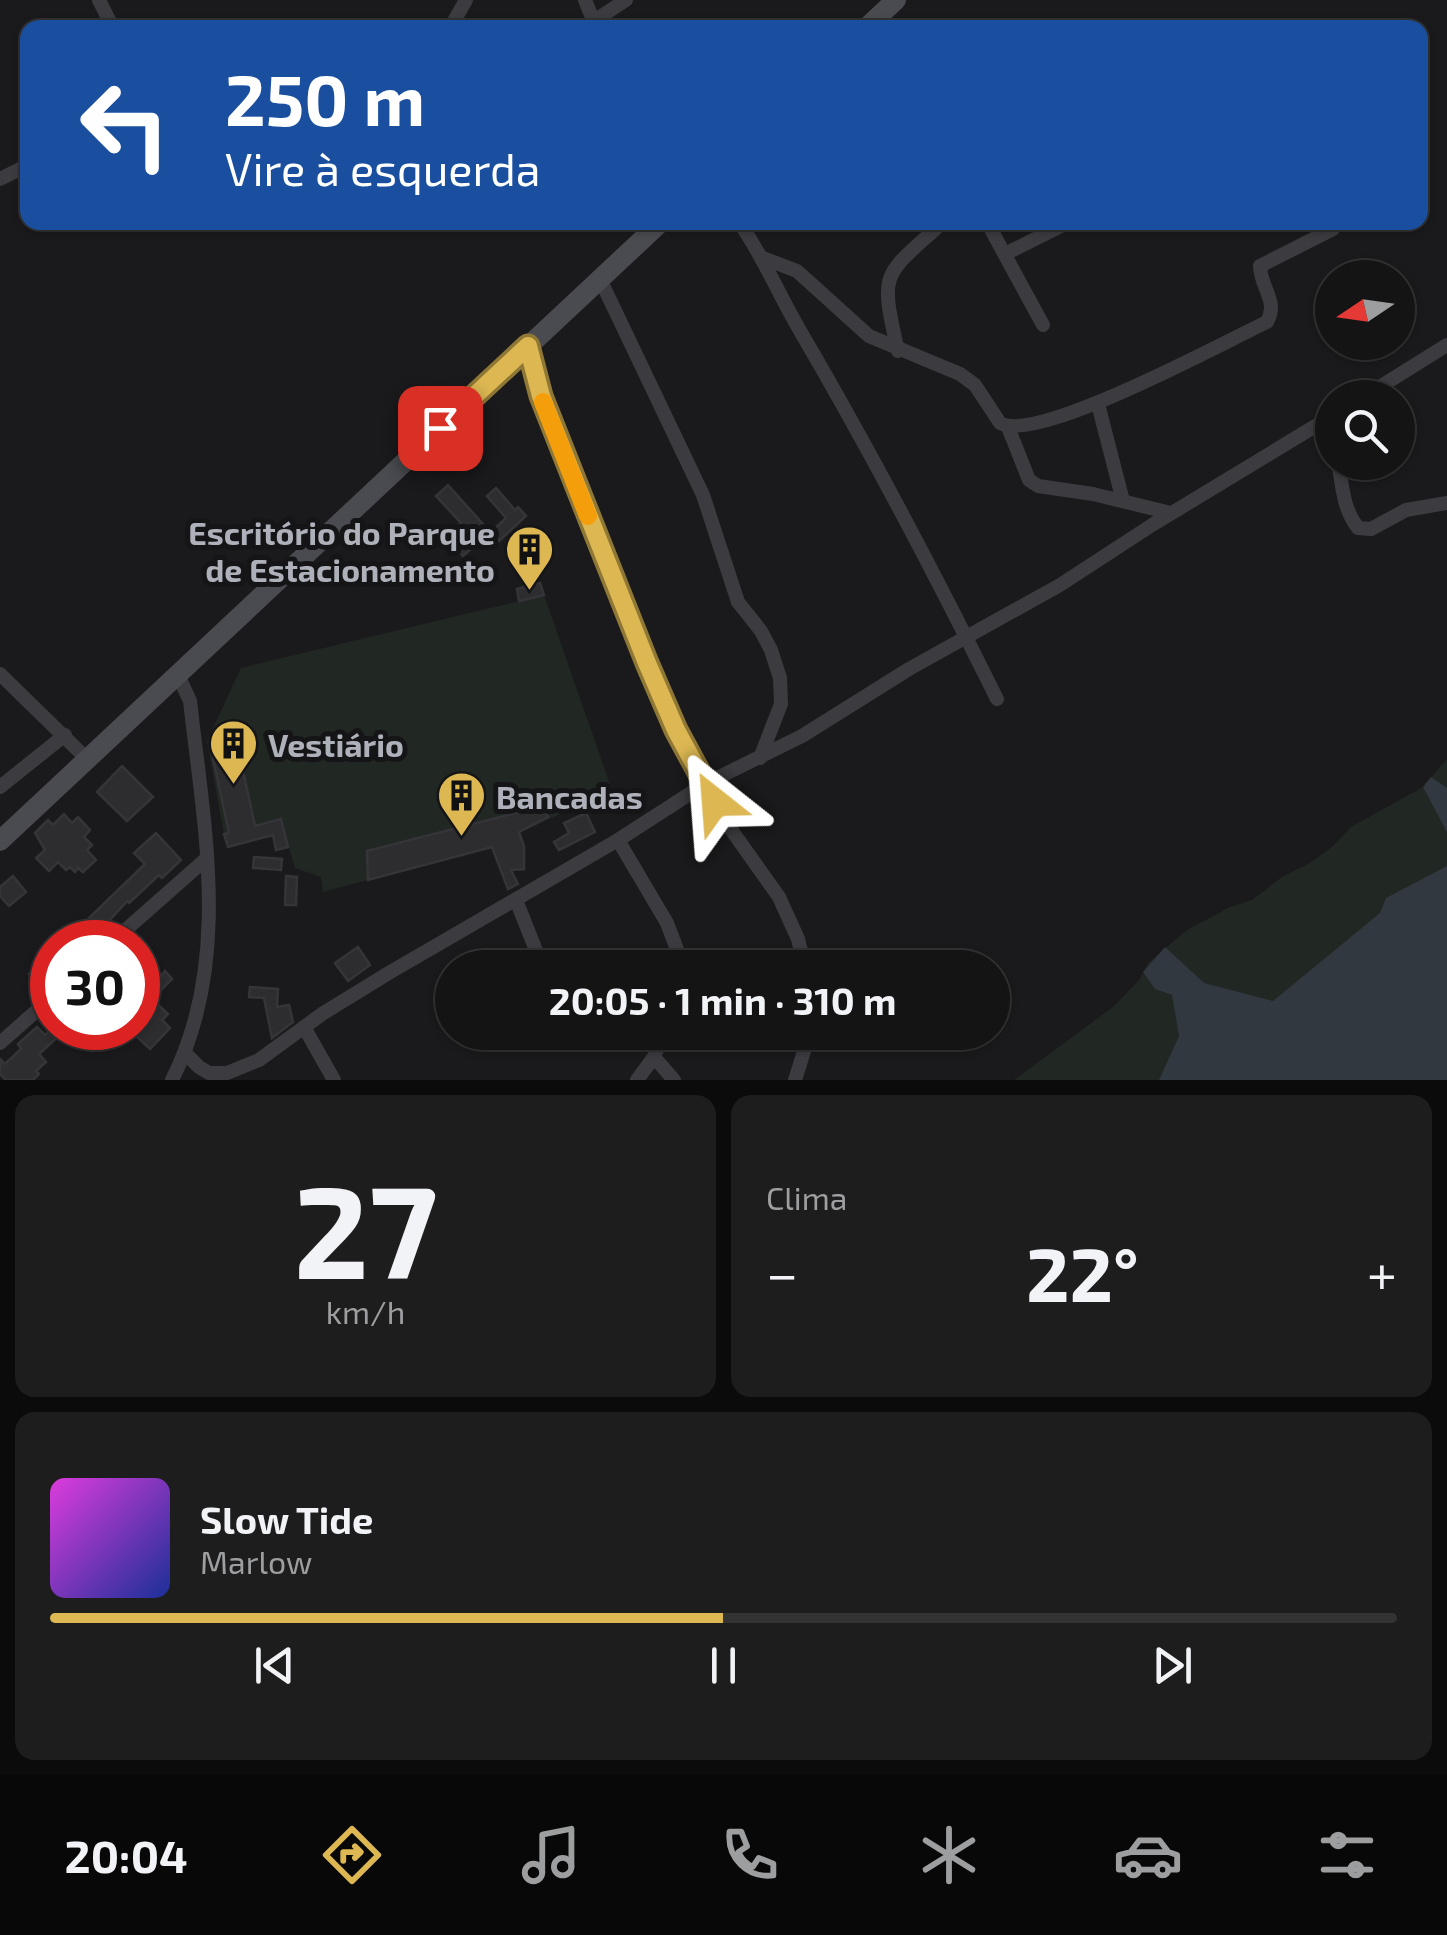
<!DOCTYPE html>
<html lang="pt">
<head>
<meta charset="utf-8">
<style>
	body { margin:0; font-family:"Exo 2",sans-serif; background:#1d1d1e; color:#f1f3f6; height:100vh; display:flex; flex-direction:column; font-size:38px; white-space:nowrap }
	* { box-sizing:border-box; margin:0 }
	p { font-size:32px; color:#9d9ea0 }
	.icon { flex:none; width:55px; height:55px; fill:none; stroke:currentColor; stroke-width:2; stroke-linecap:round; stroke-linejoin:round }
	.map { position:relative; height:1080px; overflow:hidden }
	.details { display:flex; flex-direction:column; gap:15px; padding:15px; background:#0b0b0c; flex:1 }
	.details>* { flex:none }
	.guide { position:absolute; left:20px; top:20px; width:1408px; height:210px; border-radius:20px; box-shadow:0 2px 8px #0004,0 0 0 2px #333334; background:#1a4fa0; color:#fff; overflow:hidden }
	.needle { width:65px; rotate:257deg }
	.buttons { position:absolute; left:1315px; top:260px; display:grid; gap:20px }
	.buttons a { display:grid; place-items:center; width:100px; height:100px; border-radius:50%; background:#141415; box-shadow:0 2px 8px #0004,0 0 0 2px #333334; font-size:50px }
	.speed { position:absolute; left:30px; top:920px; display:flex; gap:20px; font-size:50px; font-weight:700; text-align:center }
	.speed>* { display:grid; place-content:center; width:130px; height:130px; border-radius:50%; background:#141415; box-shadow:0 2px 8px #0004,0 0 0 2px #333334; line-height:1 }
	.speed .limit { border:15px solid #d22; background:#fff; color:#111 }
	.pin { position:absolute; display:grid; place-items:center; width:85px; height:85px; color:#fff; margin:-42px; border-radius:20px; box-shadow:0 5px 15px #0006 }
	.me { position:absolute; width:110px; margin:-55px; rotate:332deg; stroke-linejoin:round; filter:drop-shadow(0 0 8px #0008) }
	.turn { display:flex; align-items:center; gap:35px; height:210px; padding:0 40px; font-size:45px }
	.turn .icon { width:130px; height:130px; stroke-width:2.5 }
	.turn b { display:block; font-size:70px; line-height:85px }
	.big { font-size:75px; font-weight:700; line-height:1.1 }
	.details .widget { flex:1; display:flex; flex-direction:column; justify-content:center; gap:15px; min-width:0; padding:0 35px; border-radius:20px; background:#1d1d1e }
	.details .dial { align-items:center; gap:0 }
	.dial b { font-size:130px; line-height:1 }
	.song { display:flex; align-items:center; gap:30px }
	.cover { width:120px; height:120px; border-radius:15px; background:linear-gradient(135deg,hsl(300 70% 55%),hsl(230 70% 35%)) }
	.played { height:10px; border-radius:5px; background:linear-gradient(90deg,#dcb752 50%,#333334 50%) }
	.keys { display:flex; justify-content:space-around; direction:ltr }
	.heat { display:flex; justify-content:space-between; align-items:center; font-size:55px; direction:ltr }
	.details .tiles { flex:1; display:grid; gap:15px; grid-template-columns:1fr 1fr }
	.widget:last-child { grid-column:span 2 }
	.trip { position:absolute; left:435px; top:950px; width:575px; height:100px; border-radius:50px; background:#141415; box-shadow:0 2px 8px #0004,0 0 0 2px #333334; font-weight:700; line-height:100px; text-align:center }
	.menu { display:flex; height:160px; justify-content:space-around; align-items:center; background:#080808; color:#9d9ea0 }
	.menu .icon { width:70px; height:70px }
	.menu .active { color:#dcb752 }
	.menu b { font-size:45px; color:#f1f3f6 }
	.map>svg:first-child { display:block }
</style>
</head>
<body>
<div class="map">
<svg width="1447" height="1080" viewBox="0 0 1447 1080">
	<rect width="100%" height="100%" fill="#1a1a1c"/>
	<g fill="#212722">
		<polygon points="544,595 612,790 487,848 323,892 321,877 295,868 281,819 224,834 207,741 241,668"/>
		<polygon points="1447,759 1447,1080 1014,1080 1113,1007 1140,979 1148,963 1187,930 1230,907 1252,900 1282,877 1310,863 1332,847 1351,827 1423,787"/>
	</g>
	<g fill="#32383f">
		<polygon points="1431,777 1447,788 1447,832 1423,787"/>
		<polygon points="1447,866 1447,1080 1159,1080 1179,1036 1172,995 1155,989 1143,972 1165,947 1204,983 1273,1001 1380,913 1386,898"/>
	</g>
	<g fill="#2d2d30" stroke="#353438" stroke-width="2.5">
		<polygon points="448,485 490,532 463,556 446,537 461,523 436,496"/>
		<polygon points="496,488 515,510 518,507 526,516 499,541 491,532 506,518 487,496"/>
		<polygon points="540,583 544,595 519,601 517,589"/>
		<polygon points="238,748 255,826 281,819 288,847 276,850 273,835 228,847 224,834 229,833 212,754"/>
		<polygon points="122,766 153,797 127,821 97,792"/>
		<polygon points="543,806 548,817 519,832 524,846 524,869 511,870 518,884 508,889 492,847 368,880 367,851"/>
		<polygon points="586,813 595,832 559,850 554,842 569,833 564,823"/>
		<polygon points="64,814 72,823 78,817 90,830 84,837 92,845 87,850 96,860 83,872 78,868 75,872 70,867 66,870 58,862 49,871 36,858 45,850 35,833 48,820 53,825"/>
		<polygon points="156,833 181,860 162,878 159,875 129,903 127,901 101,930 89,918 145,864 134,853"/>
		<polygon points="254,857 282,859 281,870 253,868"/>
		<polygon points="13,876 26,892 9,906 0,896 0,887"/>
		<polygon points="286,876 297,877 296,905 285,905"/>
		<polygon points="358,947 370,965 348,981 335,963"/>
		<polygon points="138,954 160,977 165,971 172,979 152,999 168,1014 162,1020 170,1028 150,1049 133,1033 138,1028 138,1008 149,996 138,983"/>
		<polygon points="44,959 52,968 52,986 46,979 40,985 29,974"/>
		<polygon points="250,987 278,989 277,1007 289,1005 293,1022 272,1038 264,998 249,997"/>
		<polygon points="37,1027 45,1035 53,1028 62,1033 39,1054 46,1062 36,1071 39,1074 33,1080 6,1080 0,1074 0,1059 5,1064 21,1049 18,1044"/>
		<polygon points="100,1028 118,1028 92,1051 84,1042"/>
	</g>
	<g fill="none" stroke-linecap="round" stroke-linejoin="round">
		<g stroke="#3c3c40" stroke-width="14">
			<polyline points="99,0 113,28"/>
			<polyline points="585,0 596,27"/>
			<polyline points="594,21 626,0"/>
			<polyline points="450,28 466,0"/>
			<polyline points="0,179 28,165"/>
			<path d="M739,222c24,34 39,71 60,107 71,121 136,245 198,370"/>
			<polyline points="987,222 1043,325"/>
			<polyline points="1005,254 1069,222"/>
			<path d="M763,258l34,13 72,65 91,38 15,11 25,38c37,21 222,-80 267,-101 12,-21 -7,-35 -7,-56l73,-37"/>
			<polyline points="600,279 703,495 738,602 761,631 771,650 780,678 781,704 760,758"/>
			<polyline points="528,346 541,397 573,481 676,730 725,821 779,897 798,939 805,968"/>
			<path d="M898,351c-19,-82 -15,-74 45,-129"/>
			<polyline points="1362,398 1447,345"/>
			<polyline points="1098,404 1123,501"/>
			<polyline points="1325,420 1332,442"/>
			<polyline points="1008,427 1029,480 1038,486 1093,494 1171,513"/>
			<path d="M1338,462c5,25 4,45 20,66l13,1 35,-19 41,-7"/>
			<polyline points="0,674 87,759"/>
			<polyline points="0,787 65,735"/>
			<polyline points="618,840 667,923 684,968"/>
			<polyline points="516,900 543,968"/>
			<polyline points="112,942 206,859"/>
			<polyline points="304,1027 334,1080"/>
			<polyline points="0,1043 52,997"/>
			<polyline points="185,1053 199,1067 209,1073 227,1073 259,1060 322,1014 387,974 618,840 705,784 802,736 909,669 1060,585 1152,525 1332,416"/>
			<polyline points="654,1057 674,1080"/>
			<path d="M172,1080c60,-119 32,-253 18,-379l-12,-26"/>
			<polyline points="637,1080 654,1057 664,1032"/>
			<polyline points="795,1080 810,1032"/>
		</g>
		<g stroke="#4a4b50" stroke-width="20">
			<polyline points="866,28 896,0"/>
			<polyline points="0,841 661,222"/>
		</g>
	</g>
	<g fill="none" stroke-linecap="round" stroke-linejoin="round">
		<defs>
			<polyline id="route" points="440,428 528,346 541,396 647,663 676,730 715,802"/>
		</defs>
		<use href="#route" stroke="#8f7735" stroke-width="25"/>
		<use href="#route" stroke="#dcb752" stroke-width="18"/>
		<polyline stroke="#f59e0b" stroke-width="18" points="543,402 588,516"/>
	</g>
	<defs>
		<symbol id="building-pin" viewBox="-11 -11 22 30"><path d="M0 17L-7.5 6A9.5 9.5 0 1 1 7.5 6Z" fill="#dcb752" stroke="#151517"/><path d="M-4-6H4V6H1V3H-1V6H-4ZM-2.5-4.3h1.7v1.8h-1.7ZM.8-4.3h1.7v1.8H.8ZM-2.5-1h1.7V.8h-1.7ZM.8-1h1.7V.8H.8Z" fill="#111"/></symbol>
	</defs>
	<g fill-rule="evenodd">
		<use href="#building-pin" x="502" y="522" width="55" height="75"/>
		<use href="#building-pin" x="206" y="716" width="55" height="75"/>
		<use href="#building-pin" x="434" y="768" width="55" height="75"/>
	</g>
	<g text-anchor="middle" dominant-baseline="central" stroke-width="10" stroke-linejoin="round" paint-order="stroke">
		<g font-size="32" font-weight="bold" fill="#aeb1ba" stroke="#151517" text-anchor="start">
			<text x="495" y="532" text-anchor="end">Escritório do Parque<tspan x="495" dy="37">de Estacionamento</tspan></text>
			<text x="268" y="744">Vestiário</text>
			<text x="496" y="796">Bancadas</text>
		</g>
	</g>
</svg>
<div class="buttons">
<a><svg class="needle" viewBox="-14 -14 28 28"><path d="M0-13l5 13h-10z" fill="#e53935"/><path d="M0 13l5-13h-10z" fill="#9d9ea0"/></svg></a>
<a><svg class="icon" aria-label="search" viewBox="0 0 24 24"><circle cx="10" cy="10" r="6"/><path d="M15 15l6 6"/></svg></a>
</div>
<div class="speed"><div class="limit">30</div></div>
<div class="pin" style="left:440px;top:428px;background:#d93025"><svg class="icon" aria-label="arrive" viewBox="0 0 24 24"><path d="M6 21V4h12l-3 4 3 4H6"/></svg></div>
<svg class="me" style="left:715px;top:802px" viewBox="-20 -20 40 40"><path d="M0-17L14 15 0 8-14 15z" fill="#dcb752" stroke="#fff" stroke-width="4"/></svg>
<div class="trip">20:05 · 1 min · 310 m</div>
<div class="guide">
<div class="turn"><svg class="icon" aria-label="left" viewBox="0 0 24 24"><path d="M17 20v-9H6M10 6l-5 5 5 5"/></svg><div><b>250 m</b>Vire à esquerda</div></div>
</div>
</div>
<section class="details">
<div class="tiles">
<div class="widget dial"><b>27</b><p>km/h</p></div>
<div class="widget"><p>Clima</p>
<div class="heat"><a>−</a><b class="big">22°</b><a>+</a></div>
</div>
<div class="widget">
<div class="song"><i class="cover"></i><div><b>Slow Tide</b><p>Marlow</p></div></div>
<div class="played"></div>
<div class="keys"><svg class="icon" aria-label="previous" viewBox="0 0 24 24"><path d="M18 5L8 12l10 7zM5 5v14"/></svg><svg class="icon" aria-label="pause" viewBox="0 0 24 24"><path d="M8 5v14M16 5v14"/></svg><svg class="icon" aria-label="next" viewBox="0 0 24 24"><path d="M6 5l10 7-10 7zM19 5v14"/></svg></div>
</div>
</div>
</section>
<nav class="menu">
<b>20:04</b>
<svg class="icon active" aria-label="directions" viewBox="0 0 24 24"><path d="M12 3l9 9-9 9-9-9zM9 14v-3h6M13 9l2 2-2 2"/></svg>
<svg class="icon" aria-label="music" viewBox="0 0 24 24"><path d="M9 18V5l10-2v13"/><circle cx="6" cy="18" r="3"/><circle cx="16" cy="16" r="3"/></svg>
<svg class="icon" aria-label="phone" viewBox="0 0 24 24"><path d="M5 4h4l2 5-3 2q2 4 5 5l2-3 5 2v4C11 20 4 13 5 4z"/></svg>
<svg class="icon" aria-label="climate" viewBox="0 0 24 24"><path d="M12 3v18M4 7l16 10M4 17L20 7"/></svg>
<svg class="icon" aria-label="car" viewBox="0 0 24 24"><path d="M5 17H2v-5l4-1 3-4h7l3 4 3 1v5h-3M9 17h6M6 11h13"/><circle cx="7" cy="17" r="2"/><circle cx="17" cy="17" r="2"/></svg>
<svg class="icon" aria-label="filters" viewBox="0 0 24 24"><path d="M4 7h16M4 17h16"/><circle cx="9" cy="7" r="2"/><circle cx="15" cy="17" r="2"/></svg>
</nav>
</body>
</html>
